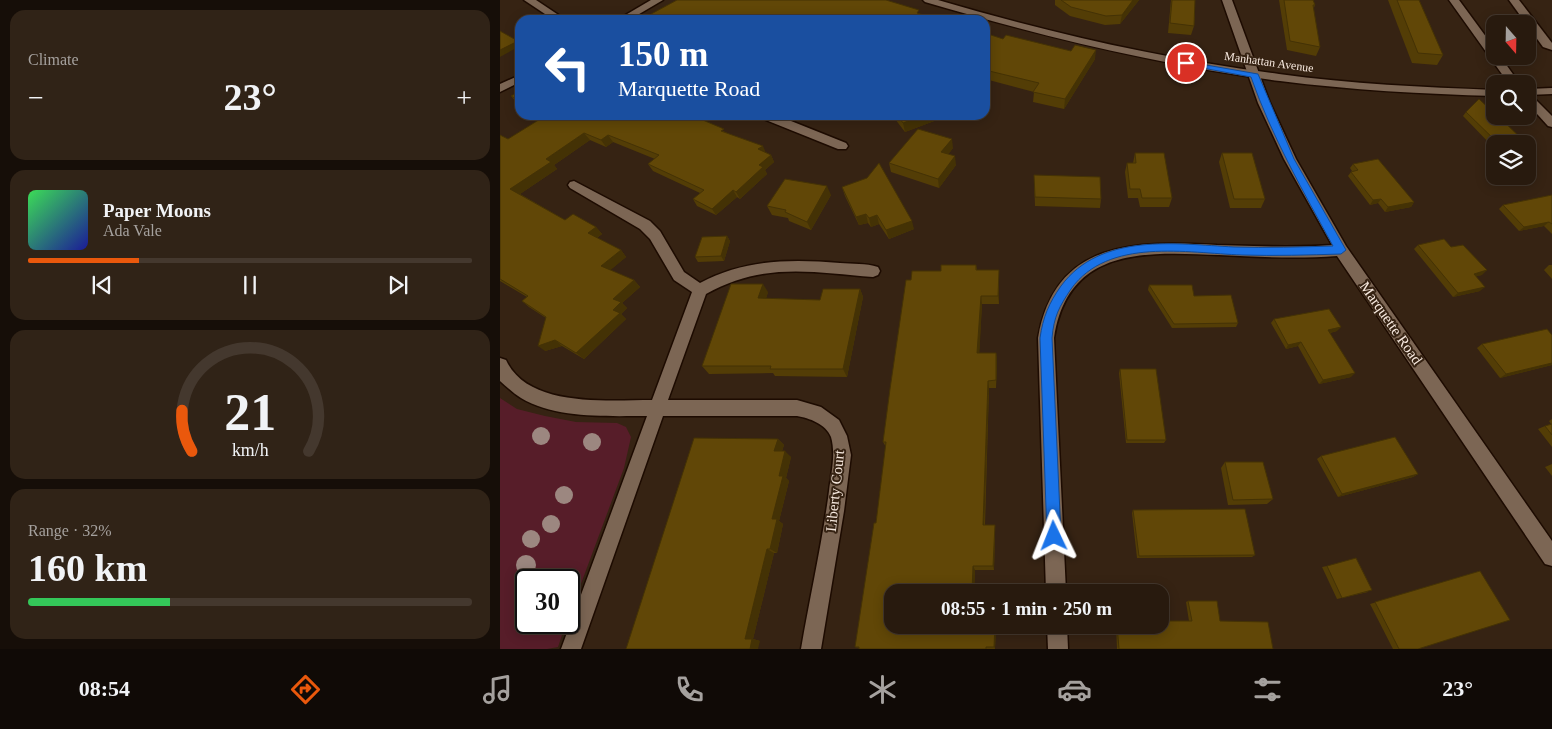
<!DOCTYPE html>
<html lang="en">
<head>
<meta charset="utf-8">
<style>
	body { margin:0; font-family:"Times New Roman",serif; background:#302317; color:#f1f3f6; height:100vh; display:flex; flex-direction:column; font-size:19px; white-space:nowrap }
	* { box-sizing:border-box; margin:0 }
	p { font-size:16px; color:#a5a19e }
	.icon { flex:none; width:28px; height:28px; fill:none; stroke:currentColor; stroke-width:2; stroke-linecap:round; stroke-linejoin:round }
	.map { position:relative; flex:1; overflow:hidden }
	.side { display:flex; flex-direction:column; gap:10px; padding:10px; background:#160e08; width:500px }
	.side>* { flex:none }
	.hud { position:absolute; left:15px; top:15px; width:475px; height:105px; border-radius:15px; box-shadow:0 2px 12px #0003,0 0 0 1px #44382e; background:#1a4fa0; color:#fff; overflow:hidden }
	.needle { width:32px; rotate:160deg }
	.tools { position:absolute; left:986px; top:15px; display:grid; gap:10px }
	.tools a { display:grid; place-items:center; width:50px; height:50px; border-radius:10px; background:#281a0e; box-shadow:0 2px 12px #0003,0 0 0 1px #44382e; font-size:25px }
	.speed { position:absolute; left:15px; top:569px; display:flex; gap:10px; font-size:25px; font-weight:700; text-align:center }
	.speed>* { display:grid; place-content:center; width:65px; height:65px; border-radius:50%; background:#281a0e; box-shadow:0 2px 12px #0003,0 0 0 1px #44382e; line-height:1 }
	.speed .limit { border:2px solid #111; border-radius:8px; background:#fff; color:#111 }
	.pin { position:absolute; display:grid; place-items:center; width:42px; height:42px; color:#fff; margin:-21px; border:2px solid #fff; border-radius:50%; box-shadow:0 1px 5px #0007 }
	.me { position:absolute; width:55px; margin:-28px; rotate:358deg; stroke-linejoin:round; filter:drop-shadow(0 0 4px #0008) }
	.turn { display:flex; align-items:center; gap:18px; height:105px; padding:0 20px; font-size:22px }
	.turn .icon { width:65px; height:65px; stroke-width:2.5 }
	.turn b { display:block; font-size:35px; line-height:42px }
	.big { font-size:38px; font-weight:600; line-height:1.1 }
	.side .widget { flex:1; display:flex; flex-direction:column; justify-content:center; gap:8px; min-width:0; padding:0 18px; border-radius:15px; background:#302317 }
	.side .dial { align-items:center; gap:0 }
	.dial svg { height:130px; overflow:visible; fill:none; stroke:#44382e; stroke-width:7; stroke-linecap:round; text-anchor:middle }
	.dial text { fill:#f1f3f6; stroke:none }
	.song { display:flex; align-items:center; gap:15px }
	.cover { width:60px; height:60px; border-radius:8px; background:linear-gradient(135deg,hsl(130 70% 55%),hsl(240 70% 35%)) }
	.played { height:5px; border-radius:2px; background:linear-gradient(90deg,#ea580c 25%,#44382e 25%) }
	.keys { display:flex; justify-content:space-around; direction:ltr }
	.heat { display:flex; justify-content:space-between; align-items:center; font-size:28px; direction:ltr }
	.charge { height:8px; border-radius:4px; background:linear-gradient(90deg,#34c759 32%,#44382e 0) }
	.trip { position:absolute; left:384px; top:584px; width:285px; height:50px; border-radius:15px; background:#281a0e; box-shadow:0 2px 12px #0003,0 0 0 1px #44382e; font-weight:600; line-height:50px; text-align:center }
	.dock { display:flex; height:80px; justify-content:space-around; align-items:center; background:#100a06; color:#a5a19e }
	.dock .icon { width:35px; height:35px }
	.dock .selected { color:#ea580c }
	.dock b { font-size:22px; color:#f1f3f6 }
	main { display:flex; flex:1; min-height:0 }
	.map>svg:first-child { display:block }
</style>
</head>
<body>
<main>
<section class="side">
<div class="widget"><p>Climate</p>
<div class="heat"><a>−</a><b class="big">23°</b><a>+</a></div>
</div>
<div class="widget">
<div class="song"><i class="cover"></i><div><b>Paper Moons</b><p>Ada Vale</p></div></div>
<div class="played"></div>
<div class="keys"><svg class="icon" aria-label="previous" viewBox="0 0 24 24"><path d="M18 5L8 12l10 7zM5 5v14"/></svg><svg class="icon" aria-label="pause" viewBox="0 0 24 24"><path d="M8 5v14M16 5v14"/></svg><svg class="icon" aria-label="next" viewBox="0 0 24 24"><path d="M6 5l10 7-10 7zM19 5v14"/></svg></div>
</div>
<div class="widget dial"><svg viewBox="0 0 100 80">
<path d="M14 69A42 42 0 1 1 86 69"/>
<path d="M14 69A42 42 0 0 1 8 44" stroke="#ea580c"/>
<text x="50" y="56" font-size="32" font-weight="700">21</text>
<text x="50" y="72" font-size="11">km/h</text>
</svg></div>
<div class="widget"><p>Range · 32%</p><b class="big">160 km</b><div class="charge"></div></div>
</section>
<div class="map">
<svg width="1052" height="649" viewBox="0 0 1052 649">
	<rect width="100%" height="100%" fill="#362313"/>
	<polygon fill="#571d29" points="0,398 17,409 45,416 76,422 117,423 126,427 131,437 124,468 69,616 69,580 26,580 26,622 66,623 58,647 47,649 0,649"/>
	<g fill="none" stroke-linecap="round" stroke-linejoin="round">
		<defs>
			<polygon id="lane" points="1009,0 1019,0 1052,43 1052,50 1043,47"/>
			<g id="street">
				<polygon points="24,0 36,0 66,20 54,20"/>
				<path d="M722,0h10l38,103 26,56 50,87 206,295v25l-7,-2 -208,-308c-39,3 -79,1 -118,-1 -72,-3 -151,-9 -165,83l12,254h-20l-8,-254c17,-99 99,-97 179,-93 38,1 77,3 115,0l-48,-86 -26,-56z"/>
				<polygon points="949,0 959,0 995,49 995,56 1000,56 1020,84 1009,84"/>
				<polygon points="1028,94 1032,96 1052,116 1052,127 1048,126 1028,104"/>
				<polygon points="259,115 276,115 346,143 348,146 346,149 338,149 261,118"/>
				<path d="M74,181l76,40 10,10 24,41 16,11c45,-24 91,-24 140,-20 12,1 26,0 38,4l2,4 -2,4 -5,2c-62,-5 -110,-15 -167,17l-38,106h129l24,7 18,13 8,16 4,19 -7,56 -23,138h-20c9,-53 21,-105 28,-158 2,-17 7,-37 2,-54 -5,-13 -22,-19 -34,-21h-134l-82,233h-20l86,-233c-39,0 -91,3 -126,-18 -7,-4 -14,-11 -21,-17v-23l6,2c22,48 102,40 146,40l40,-108 -18,-12 -24,-41 -10,-10 -70,-41 -2,-3 2,-3z"/>
				<polygon points="547,625 567,625 568,649 548,649"/>
			</g>
			<g id="secondary">
				<polygon points="151,0 163,0 129,20 117,20"/>
				<path d="M423,0h15c112,33 225,59 341,74 72,10 144,13 216,16v6c-72,-2 -144,-6 -215,-15 -121,-16 -239,-45 -355,-79z"/>
				<polygon points="20,75 20,82 0,92 0,84"/>
				<polygon points="1052,88 1052,94 1028,95 1028,89"/>
			</g>
		</defs>
		<use href="#lane" stroke="#1d0b01" stroke-width="3"/>
		<use href="#street" stroke="#1d0b01" stroke-width="3"/>
		<use href="#secondary" stroke="#1d0b01" stroke-width="3"/>
		<use href="#lane" fill="#7c6654" fill-rule="evenodd"/>
		<use href="#street" fill="#7c6654" fill-rule="evenodd"/>
		<use href="#secondary" fill="#7c6654" fill-rule="evenodd"/>
	</g>
	<g fill="#9c8780">
		<circle cx="41" cy="436" r="9"/>
		<circle cx="92" cy="442" r="9"/>
		<circle cx="64" cy="495" r="9"/>
		<circle cx="51" cy="524" r="9"/>
		<circle cx="31" cy="539" r="9"/>
		<circle cx="26" cy="565" r="10"/>
	</g>
	<g fill="#533d06">
		<polygon points="555,0 639,0 620,24 605,25 570,16 555,5"/>
		<polygon points="671,0 695,0 694,26 691,35 668,33"/>
		<polygon points="779,0 813,0 815,5 813,10 820,47 816,56 787,50"/>
		<polygon points="888,0 919,0 943,55 937,65 912,63"/>
		<polygon points="485,33 503,39 595,59 564,109 533,102 534,92 485,79"/>
		<polygon points="20,91 20,105 17,103 11,96"/>
		<polygon points="966,112 1027,144 995,144 995,149 963,116"/>
		<polygon points="37,115 191,115 271,155 274,162 265,170 267,174 240,199 237,197 216,215 197,206 193,199 200,193 153,171 148,164 155,159 113,142 106,147 90,140 54,165 57,169 20,194 65,220 96,227 102,234 97,238 121,250 126,257 110,270 134,280 140,287 122,303 127,308 121,314 126,319 84,359 62,346 45,351 46,318 29,307 22,301 27,297 0,281 0,135 8,139 42,118"/>
		<polygon points="392,115 450,115 405,132"/>
		<polygon points="453,148 448,154 456,165 439,188 391,172 389,163"/>
		<polygon points="635,153 672,198 669,207 640,207 638,198 628,198 625,172 627,163 633,163"/>
		<polygon points="722,153 765,199 761,208 730,208 719,162"/>
		<polygon points="853,164 914,202 911,207 885,212 878,203 870,205 848,176 851,172 852,171 850,168"/>
		<polygon points="534,175 601,199 600,208 535,206"/>
		<polygon points="342,187 414,229 389,239 379,224 371,227 368,223 359,225 345,196"/>
		<polygon points="331,195 311,230 289,221 288,218 272,215 267,206"/>
		<polygon points="1052,195 1052,234 1044,226 1019,231 999,209 1003,205"/>
		<polygon points="227,236 230,241 224,261 198,262 195,257"/>
		<polygon points="918,245 951,247 982,275 976,276 980,291 953,297 914,249"/>
		<polygon points="476,265 477,270 499,270 499,304 482,304 479,353 496,353 497,360 496,388 489,388 485,525 495,530 494,570 475,570 474,592 392,592 496,625 495,649 359,648 355,647 376,523 386,447 383,442 411,280 441,271"/>
		<polygon points="1049,265 1052,265 1052,279 1044,270"/>
		<polygon points="649,285 694,296 738,323 736,327 672,328 648,290"/>
		<polygon points="360,289 363,297 347,377 275,376 273,373 209,374 202,366 268,292 266,298 320,300"/>
		<polygon points="774,319 837,331 830,333 851,377 819,384 798,346 786,349 771,323"/>
		<polygon points="982,344 1052,365 1000,378 977,348"/>
		<polygon points="620,369 666,440 664,443 626,443 619,373"/>
		<polygon points="1052,419 1052,447 1038,429 1045,426 1051,424 1049,421"/>
		<polygon points="278,439 284,445 282,451 291,457 286,478 289,481 279,521 283,524 277,553 274,553 253,639 260,641 126,649"/>
		<polygon points="821,456 918,474 913,477 838,497 817,459"/>
		<polygon points="725,462 773,499 767,504 728,505 721,468"/>
		<polygon points="1052,464 1052,476 1045,467"/>
		<polygon points="633,510 755,555 752,557 637,558 632,513"/>
		<polygon points="827,566 868,592 837,599 822,567"/>
		<polygon points="980,571 918,649 893,649 870,604"/>
		<polygon points="688,601 720,621 773,649 617,649 616,625 660,625 689,621 686,602"/>
	</g>
	<g fill="#443205">
		<polygon points="633,0 639,0 620,24 622,15"/>
		<polygon points="18,41 20,43 20,46 0,57 0,50"/>
		<polygon points="596,50 595,59 564,109 565,99"/>
		<polygon points="424,115 450,115 405,132 403,123"/>
		<polygon points="84,133 90,140 54,165 57,169 17,196 10,189 46,159"/>
		<polygon points="108,135 113,142 106,147 101,140"/>
		<polygon points="452,139 453,148 443,162 441,152"/>
		<polygon points="263,146 266,153 258,149"/>
		<polygon points="1036,152 1032,157 1028,158 1028,154"/>
		<polygon points="271,155 274,162 265,170 267,174 240,199 236,192 259,165"/>
		<polygon points="455,156 456,165 439,188 438,179"/>
		<polygon points="327,186 331,195 311,230 307,222"/>
		<polygon points="233,190 237,197 216,215 212,209"/>
		<polygon points="881,199 878,203 870,205 873,200"/>
		<polygon points="914,202 911,207 885,212 888,207"/>
		<polygon points="366,214 368,223 359,225 356,217"/>
		<polygon points="377,215 379,224 371,227 369,218"/>
		<polygon points="412,221 414,229 389,239 386,230"/>
		<polygon points="1049,222 1044,226 1019,231 1024,227"/>
		<polygon points="96,227 102,234 94,240 88,233"/>
		<polygon points="227,236 230,241 224,261 221,256"/>
		<polygon points="121,250 126,257 107,273 101,266"/>
		<polygon points="499,270 499,304 498,296"/>
		<polygon points="987,270 982,275 970,278 974,274"/>
		<polygon points="134,280 140,287 122,303 127,308 121,314 126,319 84,359 76,353 113,310 113,299"/>
		<polygon points="263,284 268,292 264,306 258,298"/>
		<polygon points="985,287 980,291 953,297 958,293"/>
		<polygon points="360,289 363,297 347,377 343,369"/>
		<polygon points="481,296 482,304 479,361 477,353"/>
		<polygon points="841,327 837,331 825,334 828,330"/>
		<polygon points="55,340 62,346 45,351 38,346"/>
		<polygon points="801,342 798,346 786,349 788,345"/>
		<polygon points="496,353 497,360 496,388"/>
		<polygon points="1052,363 1052,365 1000,378 1006,374"/>
		<polygon points="855,373 851,377 819,384 823,380"/>
		<polygon points="488,381 489,388 484,529 483,525"/>
		<polygon points="278,439 284,445 280,457 274,451"/>
		<polygon points="285,451 291,457 286,478 289,481 279,521 283,524 277,553 270,549 272,519 279,476"/>
		<polygon points="918,474 913,477 838,497 842,494"/>
		<polygon points="495,525 495,530 494,570 493,566"/>
		<polygon points="267,549 274,553 253,639 260,641 258,649 250,649 245,639"/>
		<polygon points="473,566 475,570 474,592 472,592"/>
		<polygon points="495,625 496,625 495,649 494,647"/>
	</g>
	<g fill="#614707" stroke="#443205">
		<polygon points="177,0 386,0 419,10 417,13 441,20 140,20"/>
		<polygon points="561,0 633,0 622,15 606,16 571,7"/>
		<polygon points="672,0 695,0 694,26 670,23"/>
		<polygon points="784,0 813,0 815,5 813,5 820,47 790,41"/>
		<polygon points="897,0 919,0 943,55 918,53"/>
		<polygon points="0,31 18,41 0,50"/>
		<polygon points="485,33 503,39 506,35 571,51 575,45 596,50 565,99 533,92 539,83 485,70"/>
		<polygon points="20,91 20,101 11,96"/>
		<polygon points="979,99 995,114 995,116 998,116 1027,144 999,144 966,112"/>
		<polygon points="43,115 191,115 224,129 221,131 263,146 258,149 271,155 259,165 263,167 236,192 233,190 212,209 193,199 204,190 148,164 159,155 108,135 101,140 84,133 46,159 51,162 10,189 65,220 73,214 96,227 88,233 121,250 101,266 134,280 113,299 121,302 113,310 120,313 76,353 55,340 38,346 46,317 22,301 28,296 0,279 0,135 8,139 45,116"/>
		<polygon points="397,115 424,115 403,123"/>
		<polygon points="418,129 452,139 441,152 455,156 438,179 389,163"/>
		<polygon points="1028,144 1036,152 1028,154"/>
		<polygon points="635,153 664,153 672,198 642,198 640,189 630,189 627,163 636,163"/>
		<polygon points="722,153 752,153 765,199 734,199"/>
		<polygon points="878,159 914,202 888,207 881,199 873,200 851,172 858,170 853,164"/>
		<polygon points="379,163 412,221 386,230 377,215 369,218 366,214 356,217 342,187 367,178"/>
		<polygon points="534,175 600,177 601,199 535,197"/>
		<polygon points="285,179 327,186 307,222 285,212 286,210 267,206"/>
		<polygon points="1052,195 1052,224 1049,222 1024,227 1003,205"/>
		<polygon points="227,236 221,256 195,257 202,237"/>
		<polygon points="944,239 951,247 963,245 987,270 974,274 985,287 958,293 918,245"/>
		<polygon points="441,265 476,265 476,270 499,270 498,296 481,296 477,353 496,353 496,380 488,381 483,525 495,525 493,566 473,566 472,592 392,592 392,625 495,625 494,647 486,647 486,649 359,649 359,647 355,647 374,523 376,523 386,442 383,442 390,389 406,280 411,280 412,271 441,271"/>
		<polygon points="231,284 263,284 258,298 320,300 323,289 360,289 343,369 270,369 271,366 202,366"/>
		<polygon points="649,285 692,285 694,296 731,295 738,323 674,324"/>
		<polygon points="829,309 841,327 828,330 855,373 823,380 801,342 788,345 774,319"/>
		<polygon points="1047,329 1052,335 1052,363 1006,374 982,344"/>
		<polygon points="620,369 656,369 666,440 627,440"/>
		<polygon points="1052,424 1052,435 1045,426"/>
		<polygon points="895,437 918,474 842,494 821,456"/>
		<polygon points="194,438 278,439 274,451 285,451 279,476 283,476 272,519 277,519 270,549 267,549 245,639 252,639 250,649 126,649"/>
		<polygon points="725,462 763,462 773,499 733,500"/>
		<polygon points="745,509 755,555 639,556 633,510"/>
		<polygon points="856,558 872,590 842,598 827,566"/>
		<polygon points="980,571 1010,620 918,649 899,649 875,602"/>
		<polygon points="688,601 717,601 720,621 768,622 773,649 619,649 617,625 660,625 660,621 692,621"/>
	</g>
	<path fill="#1a73e8" stroke="#114b97" d="M683,61l75,13 36,85 52,91 -5,4c-33,1 -66,2 -99,1 -55,-2 -134,-18 -171,34 -12,18 -17,27 -19,49l9,198 -2,5 -5,2 -5,-2 -2,-5 -7,-198c3,-21 9,-35 21,-52 40,-54 115,-42 173,-39 33,1 66,0 99,-1 -30,-55 -61,-109 -82,-169l-65,-12h-3z"/>
	<g text-anchor="middle" dominant-baseline="central" stroke-width="4" stroke-linejoin="round" paint-order="stroke">
		<g font-size="12" fill="#f7e9df" stroke="#362313">
			<text transform="translate(769 62) rotate(8)">Manhattan Avenue</text>
		</g>
		<g font-size="15" fill="#f7e9df" stroke="#362313">
			<text transform="translate(891 323) rotate(55)">Marquette Road</text>
			<text transform="translate(335 491) rotate(-84)">Liberty Court</text>
		</g>
	</g>
</svg>
<div class="tools">
<a><svg class="needle" viewBox="-14 -14 28 28"><path d="M0-13l5 13h-10z" fill="#e53935"/><path d="M0 13l5-13h-10z" fill="#a5a19e"/></svg></a>
<a><svg class="icon" aria-label="search" viewBox="0 0 24 24"><circle cx="10" cy="10" r="6"/><path d="M15 15l6 6"/></svg></a>
<a><svg class="icon" aria-label="layers" viewBox="0 0 24 24"><path d="M12 4l9 5-9 5-9-5zM3 14l9 5 9-5"/></svg></a>
</div>
<div class="speed"><div class="limit">30</div></div>
<div class="pin" style="left:686px;top:63px;background:#d93025"><svg class="icon" aria-label="arrive" viewBox="0 0 24 24"><path d="M6 21V4h12l-3 4 3 4H6"/></svg></div>
<svg class="me" style="left:554px;top:536px" viewBox="-20 -20 40 40"><path d="M0-17L14 15 0 8-14 15z" fill="#1a73e8" stroke="#fff" stroke-width="4"/></svg>
<div class="trip">08:55 · 1 min · 250 m</div>
<div class="hud">
<div class="turn"><svg class="icon" aria-label="left" viewBox="0 0 24 24"><path d="M17 20v-9H6M10 6l-5 5 5 5"/></svg><div><b>150 m</b>Marquette Road</div></div>
</div>
</div>
</main>
<nav class="dock">
<b>08:54</b>
<svg class="icon selected" aria-label="directions" viewBox="0 0 24 24"><path d="M12 3l9 9-9 9-9-9zM9 14v-3h6M13 9l2 2-2 2"/></svg>
<svg class="icon" aria-label="music" viewBox="0 0 24 24"><path d="M9 18V5l10-2v13"/><circle cx="6" cy="18" r="3"/><circle cx="16" cy="16" r="3"/></svg>
<svg class="icon" aria-label="phone" viewBox="0 0 24 24"><path d="M5 4h4l2 5-3 2q2 4 5 5l2-3 5 2v4C11 20 4 13 5 4z"/></svg>
<svg class="icon" aria-label="climate" viewBox="0 0 24 24"><path d="M12 3v18M4 7l16 10M4 17L20 7"/></svg>
<svg class="icon" aria-label="car" viewBox="0 0 24 24"><path d="M5 17H2v-5l4-1 3-4h7l3 4 3 1v5h-3M9 17h6M6 11h13"/><circle cx="7" cy="17" r="2"/><circle cx="17" cy="17" r="2"/></svg>
<svg class="icon" aria-label="filters" viewBox="0 0 24 24"><path d="M4 7h16M4 17h16"/><circle cx="9" cy="7" r="2"/><circle cx="15" cy="17" r="2"/></svg>
<b>23°</b>
</nav>
</body>
</html>
